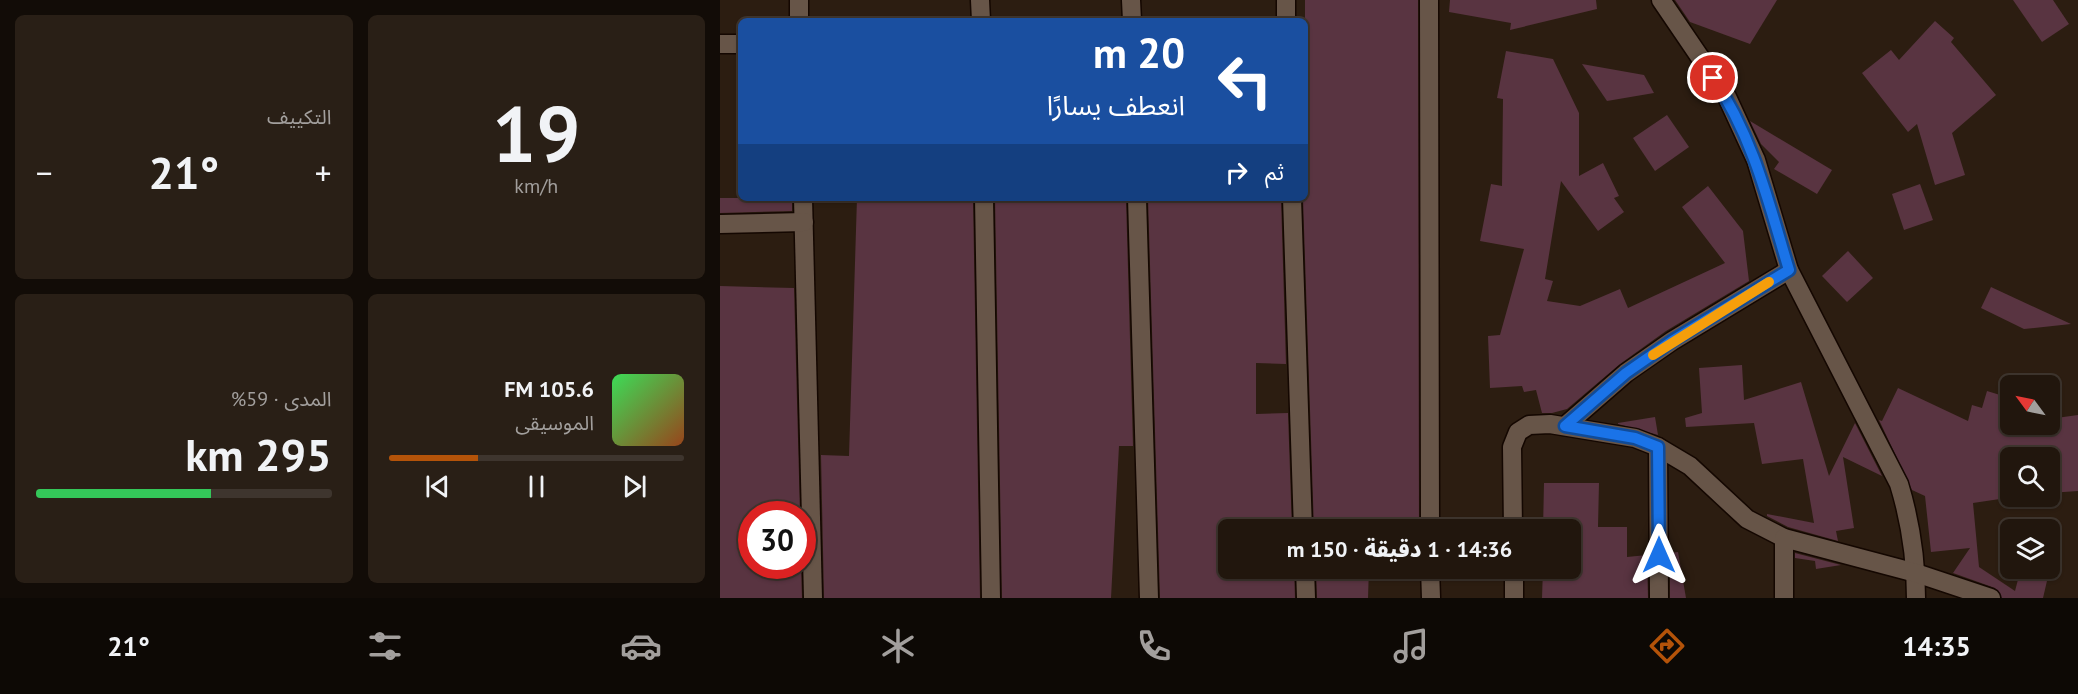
<!DOCTYPE html>
<html lang="ar">
<head>
<meta charset="utf-8">
<style>
	body { margin:0; font-family:"PT Sans","Noto Sans Arabic",sans-serif; background:#291f16; color:#f1f3f6; direction:rtl; height:100vh; display:flex; flex-direction:column; font-size:22px; white-space:nowrap }
	* { box-sizing:border-box; margin:0 }
	p { font-size:20px; color:#a29f9d }
	.icon { flex:none; width:33px; height:33px; fill:none; stroke:currentColor; stroke-width:2; stroke-linecap:round; stroke-linejoin:round }
	.map { position:relative; flex:1; overflow:hidden; direction:ltr }
	.details { display:flex; flex-direction:column; gap:15px; padding:15px; background:#120c07; width:720px }
	.details>* { flex:none }
	.banner { position:absolute; left:18px; top:18px; width:570px; height:183px; border-radius:9px; box-shadow:0 2px 4px #0004,0 0 0 2px #3e352e; direction:rtl; background:#1a4fa0; color:#fff; overflow:hidden }
	.needle { width:39px; rotate:303deg }
	.controls { position:absolute; left:1280px; top:375px; display:grid; gap:12px }
	.controls a { display:grid; place-items:center; width:60px; height:60px; border-radius:9px; background:#21160d; box-shadow:0 2px 4px #0004,0 0 0 2px #3e352e; font-size:30px }
	.speed { position:absolute; left:18px; top:501px; display:flex; gap:12px; font-size:30px; font-weight:700; text-align:center }
	.speed>* { display:grid; place-content:center; width:78px; height:78px; border-radius:50%; background:#21160d; box-shadow:0 2px 4px #0004,0 0 0 2px #3e352e; line-height:1 }
	.speed .limit { border:9px solid #d22; background:#fff; color:#111 }
	.pin { position:absolute; display:grid; place-items:center; width:51px; height:51px; color:#fff; margin:-26px; border:3px solid #fff; border-radius:50%; box-shadow:0 2px 6px #0007 }
	.me { position:absolute; width:66px; margin:-33px; rotate:0deg; stroke-linejoin:round; filter:drop-shadow(0 0 4px #0008) }
	.turn { display:flex; align-items:center; gap:21px; height:126px; padding:0 24px; font-size:27px }
	.turn .icon { width:78px; height:78px; stroke-width:2.5 }
	.turn b { display:block; font-size:42px; line-height:51px }
	.then { display:flex; align-items:center; height:57px; padding:0 24px; background:#0003; gap:12px; font-size:22px }
	.big { font-size:45px; font-weight:800; line-height:1.1 }
	.details .card { flex:1; display:flex; flex-direction:column; justify-content:center; gap:9px; min-width:0; padding:0 21px; border-radius:9px; background:#291f16 }
	.details .dial { align-items:center; gap:0 }
	.dial b { font-size:78px; line-height:1 }
	.song { display:flex; align-items:center; gap:18px }
	.cover { width:72px; height:72px; border-radius:9px; background:linear-gradient(135deg,hsl(130 70% 55%),hsl(20 70% 35%)) }
	.played { height:6px; border-radius:3px; background:linear-gradient(90deg,#b45309 30%,#3e352e 30%) }
	.keys { display:flex; justify-content:space-around; direction:ltr }
	.heat { display:flex; justify-content:space-between; align-items:center; font-size:33px; direction:ltr }
	.charge { height:9px; border-radius:4px; background:linear-gradient(90deg,#34c759 59%,#3e352e 0) }
	.details .tiles { flex:1; display:grid; gap:15px; grid-template-columns:repeat(2,1fr) }
	.trip { position:absolute; left:498px; top:519px; width:363px; height:60px; border-radius:9px; background:#21160d; box-shadow:0 2px 4px #0004,0 0 0 2px #3e352e; font-weight:800; line-height:60px; text-align:center; direction:rtl }
	.tab-bar { display:flex; height:96px; justify-content:space-around; align-items:center; background:#0d0905; color:#a29f9d }
	.tab-bar .icon { width:42px; height:42px }
	.tab-bar .on { color:#b45309 }
	.tab-bar b { font-size:27px; color:#f1f3f6 }
	main { display:flex; flex:1; min-height:0 }
	.map>svg:first-child { display:block }
</style>
</head>
<body>
<main>
<div class="map">
<svg width="1358" height="598" viewBox="0 0 1358 598">
	<rect width="100%" height="100%" fill="#2c1d11"/>
	<g fill="#593441">
		<polygon points="585,0 698,0 699,530 594,530 583,198 586,198 589,109 585,109"/>
		<polygon points="730,0 876,0 877,9 790,30 791,23 729,12"/>
		<polygon points="955,0 1057,0 1030,44 970,22"/>
		<polygon points="1293,0 1333,0 1349,24 1322,42"/>
		<polygon points="1215,21 1234,38 1231,42 1276,95 1232,133 1245,175 1215,185 1197,124 1188,132 1142,73 1171,50 1179,60"/>
		<polygon points="786,51 833,59 859,113 859,176 883,163 899,196 894,198 904,212 878,231 841,181 825,279 833,281 827,301 860,306 900,289 908,308 1005,263 962,207 988,186 1023,231 1029,281 946,331 900,364 847,409 832,413 822,413 816,390 804,392 802,386 770,388 768,336 780,335 804,249 760,241 771,184 782,186 783,99 777,98"/>
		<polygon points="862,64 924,75 934,93 887,101"/>
		<polygon points="947,115 969,147 935,171 913,138"/>
		<polygon points="1030,121 1112,170 1097,194 1054,169 1059,162 1041,144"/>
		<polygon points="1200,184 1213,220 1184,230 1172,194"/>
		<polygon points="0,198 72,198 72,211 0,213"/>
		<polygon points="137,198 253,198 260,598 104,598 101,455 129,456"/>
		<polygon points="275,198 406,198 413,446 399,446 391,598 282,598"/>
		<polygon points="428,198 561,198 566,364 536,363 536,414 568,413 572,530 508,530 508,568 574,568 575,598 440,598"/>
		<polygon points="1128,251 1153,278 1127,302 1102,276"/>
		<polygon points="0,286 74,288 80,514 32,514 32,566 81,566 82,598 0,598"/>
		<polygon points="1271,287 1351,324 1304,329 1261,308"/>
		<polygon points="1022,365 1024,400 1081,382 1109,476 1135,423 1162,476 1123,457 1134,528 1116,531 1118,541 1068,527 1047,516 1047,514 1094,523 1083,459 1042,464 1034,423 966,427 965,418 982,413 979,368"/>
		<polygon points="1178,388 1248,421 1252,405 1262,408 1267,391 1290,398 1290,425 1329,424 1329,419 1358,415 1358,491 1329,493 1329,458 1290,458 1290,496 1300,496 1253,503 1259,567 1295,591 1301,568 1330,568 1323,598 1282,598 1275,588 1233,573 1250,548 1211,552 1205,496 1192,490 1159,420 1162,421"/>
		<polygon points="935,417 938,435 898,424 898,423"/>
		<polygon points="824,483 879,483 878,527 907,527 907,557 927,555 928,598 822,598 823,568 850,568 850,530 823,530"/>
		<polygon points="958,552 966,598 950,598 950,553"/>
		<polygon points="1075,553 1121,565 1096,569 1095,561 1075,558"/>
		<polygon points="596,568 649,568 648,598 597,598"/>
	</g>
	<g fill="none" stroke-linecap="round" stroke-linejoin="round">
		<defs>
			<g id="minor">
				<polyline points="79,0 79,21"/>
				<polyline points="260,0 261,21"/>
				<polyline points="411,0 412,21"/>
				<polyline points="566,0 566,21"/>
				<polyline points="709,0 710,530"/>
				<path d="M941,0l66,97 29,63 33,110 110,214c11,36 17,76 17,114"/>
				<polyline points="0,44 21,44"/>
				<polyline points="83,198 93,598"/>
				<polyline points="264,198 271,598"/>
				<polyline points="417,198 429,598"/>
				<polyline points="572,198 583,530"/>
				<polyline points="0,224 84,222"/>
				<polyline points="845,426 906,373 952,341 1069,270"/>
				<polyline points="938,447 939,598"/>
				<polyline points="793,530 792,447 798,432 809,425 830,424 915,438 938,447 970,466 1027,519 1064,538 1196,573 1271,598"/>
				<polyline points="585,568 586,598"/>
				<polyline points="710,568 711,598"/>
				<polyline points="794,568 794,598"/>
				<polyline points="1064,598 1064,538"/>
			</g>
		</defs>
		<use href="#minor" stroke="#140701" stroke-width="21"/>
		<use href="#minor" stroke="#675548" stroke-width="18"/>
	</g>
	<g fill="none" stroke-linecap="round" stroke-linejoin="round">
		<defs>
			<path id="route" d="M939,555l-1,-108 -23,-9 -70,-12 61,-53 46,-32 117,-71c-20,-66 -36,-134 -76,-192"/>
		</defs>
		<use href="#route" stroke="#114b97" stroke-width="15"/>
		<use href="#route" stroke="#1a73e8" stroke-width="10"/>
		<polyline stroke="#f59e0b" stroke-width="10" points="933,355 1049,282"/>
	</g>
</svg>
<div class="controls">
<a><svg class="needle" viewBox="-14 -14 28 28"><path d="M0-13l5 13h-10z" fill="#e53935"/><path d="M0 13l5-13h-10z" fill="#a29f9d"/></svg></a>
<a><svg class="icon" aria-label="search" viewBox="0 0 24 24"><circle cx="10" cy="10" r="6"/><path d="M15 15l6 6"/></svg></a>
<a><svg class="icon" aria-label="layers" viewBox="0 0 24 24"><path d="M12 4l9 5-9 5-9-5zM3 14l9 5 9-5"/></svg></a>
</div>
<div class="speed"><div class="limit">30</div></div>
<div class="pin" style="left:993px;top:78px;background:#d93025"><svg class="icon" aria-label="arrive" viewBox="0 0 24 24"><path d="M6 21V4h12l-3 4 3 4H6"/></svg></div>
<svg class="me" style="left:939px;top:555px" viewBox="-20 -20 40 40"><path d="M0-17L14 15 0 8-14 15z" fill="#1a73e8" stroke="#fff" stroke-width="4"/></svg>
<div class="trip">14:36 · 1 دقيقة · 150 m</div>
<div class="banner">
<div class="turn"><svg class="icon" aria-label="left" viewBox="0 0 24 24"><path d="M17 20v-9H6M10 6l-5 5 5 5"/></svg><div><b>20 m</b>انعطف يسارًا</div></div>
<div class="then">ثم<svg class="icon" aria-label="right" viewBox="0 0 24 24"><path d="M7 20v-9h11M14 6l5 5-5 5"/></svg></div>
</div>
</div>
<section class="details">
<div class="tiles">
<div class="card dial"><b>19</b><p>km/h</p></div>
<div class="card"><p>التكييف</p>
<div class="heat"><a>−</a><b class="big">21°</b><a>+</a></div>
</div>
<div class="card">
<div class="song"><i class="cover"></i><div><b>105.6 FM</b><p>الموسيقى</p></div></div>
<div class="played"></div>
<div class="keys"><svg class="icon" aria-label="previous" viewBox="0 0 24 24"><path d="M18 5L8 12l10 7zM5 5v14"/></svg><svg class="icon" aria-label="pause" viewBox="0 0 24 24"><path d="M8 5v14M16 5v14"/></svg><svg class="icon" aria-label="next" viewBox="0 0 24 24"><path d="M6 5l10 7-10 7zM19 5v14"/></svg></div>
</div>
<div class="card"><p>المدى · 59%</p><b class="big">295 km</b><div class="charge"></div></div>
</div>
</section>
</main>
<nav class="tab-bar">
<b>14:35</b>
<svg class="icon on" aria-label="directions" viewBox="0 0 24 24"><path d="M12 3l9 9-9 9-9-9zM9 14v-3h6M13 9l2 2-2 2"/></svg>
<svg class="icon" aria-label="music" viewBox="0 0 24 24"><path d="M9 18V5l10-2v13"/><circle cx="6" cy="18" r="3"/><circle cx="16" cy="16" r="3"/></svg>
<svg class="icon" aria-label="phone" viewBox="0 0 24 24"><path d="M5 4h4l2 5-3 2q2 4 5 5l2-3 5 2v4C11 20 4 13 5 4z"/></svg>
<svg class="icon" aria-label="climate" viewBox="0 0 24 24"><path d="M12 3v18M4 7l16 10M4 17L20 7"/></svg>
<svg class="icon" aria-label="car" viewBox="0 0 24 24"><path d="M5 17H2v-5l4-1 3-4h7l3 4 3 1v5h-3M9 17h6M6 11h13"/><circle cx="7" cy="17" r="2"/><circle cx="17" cy="17" r="2"/></svg>
<svg class="icon" aria-label="filters" viewBox="0 0 24 24"><path d="M4 7h16M4 17h16"/><circle cx="9" cy="7" r="2"/><circle cx="15" cy="17" r="2"/></svg>
<b>21°</b>
</nav>
</body>
</html>
